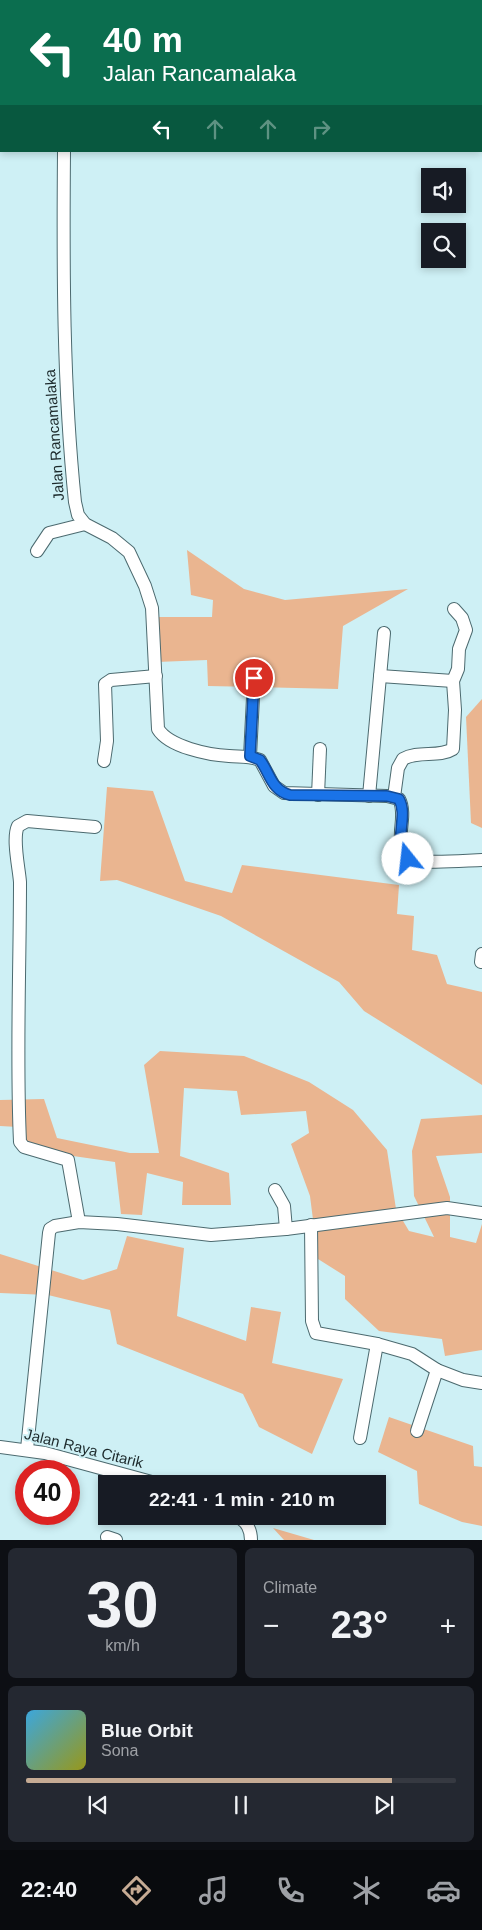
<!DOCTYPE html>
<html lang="en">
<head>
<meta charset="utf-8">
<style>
	body { margin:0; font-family:Helvetica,sans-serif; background:#242831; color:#f1f3f6; height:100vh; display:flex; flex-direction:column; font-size:19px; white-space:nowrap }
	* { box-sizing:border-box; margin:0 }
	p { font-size:16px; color:#9ea1a6 }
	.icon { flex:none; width:28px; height:28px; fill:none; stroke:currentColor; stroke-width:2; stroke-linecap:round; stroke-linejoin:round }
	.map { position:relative; height:1540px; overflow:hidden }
	.panel { display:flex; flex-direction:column; gap:8px; padding:8px; background:#0d0f14; flex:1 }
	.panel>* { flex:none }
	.hud { position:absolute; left:0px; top:0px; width:482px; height:152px; box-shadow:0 2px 8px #0003; background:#0b6e4f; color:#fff; overflow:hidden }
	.controls { position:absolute; left:421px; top:168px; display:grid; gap:10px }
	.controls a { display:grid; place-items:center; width:45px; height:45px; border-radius:0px; background:#171b24; box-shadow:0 2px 8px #0003; font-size:25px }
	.speed { position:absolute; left:15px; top:1460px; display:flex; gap:10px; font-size:25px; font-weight:700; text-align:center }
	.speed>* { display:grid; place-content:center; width:65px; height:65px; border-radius:50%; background:#171b24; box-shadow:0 2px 8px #0003; line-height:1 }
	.speed .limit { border:8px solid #d22; background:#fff; color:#111 }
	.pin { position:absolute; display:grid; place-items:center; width:42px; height:42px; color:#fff; margin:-21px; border:2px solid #fff; border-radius:50%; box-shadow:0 1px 5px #0007 }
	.me { position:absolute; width:55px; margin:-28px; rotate:344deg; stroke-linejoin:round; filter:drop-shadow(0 0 4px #0008) }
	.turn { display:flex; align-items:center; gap:18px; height:105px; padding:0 20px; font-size:22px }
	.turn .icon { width:65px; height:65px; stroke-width:2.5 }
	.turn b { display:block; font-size:35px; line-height:42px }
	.lanes { display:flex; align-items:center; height:48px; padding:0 20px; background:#0003; justify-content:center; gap:25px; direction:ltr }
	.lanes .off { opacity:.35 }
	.big { font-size:38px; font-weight:800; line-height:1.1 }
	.panel .tile { flex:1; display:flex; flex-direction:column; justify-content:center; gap:8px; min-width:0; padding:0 18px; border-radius:8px; background:#242831 }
	.panel .dial { align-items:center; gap:0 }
	.dial b { font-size:65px; line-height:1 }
	.song { display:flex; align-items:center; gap:15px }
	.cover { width:60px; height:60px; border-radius:8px; background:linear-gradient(135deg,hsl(200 70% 55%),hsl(60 70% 35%)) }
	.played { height:5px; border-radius:2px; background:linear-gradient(90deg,#c6ab94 85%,#363941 85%) }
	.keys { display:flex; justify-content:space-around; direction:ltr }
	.heat { display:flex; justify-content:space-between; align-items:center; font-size:28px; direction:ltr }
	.panel .tiles { flex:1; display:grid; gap:8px; grid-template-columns:1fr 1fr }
	.tile:last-child { grid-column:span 2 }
	.trip { position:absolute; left:98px; top:1475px; width:288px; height:50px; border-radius:0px; background:#171b24; box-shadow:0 2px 8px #0003; font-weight:800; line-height:50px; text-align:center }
	.tabs { display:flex; height:80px; justify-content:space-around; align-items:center; background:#090b0e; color:#9ea1a6 }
	.tabs .icon { width:35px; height:35px }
	.tabs .current { color:#c6ab94 }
	.tabs b { font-size:22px; color:#f1f3f6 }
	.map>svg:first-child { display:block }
</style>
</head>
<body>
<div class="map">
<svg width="482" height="1540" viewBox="0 0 482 1540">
	<rect width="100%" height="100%" fill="#cef0f5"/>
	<g fill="#eab590">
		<polygon points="187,550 244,589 285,600 408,589 343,626 338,689 208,686 207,660 157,662 152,617 212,617 213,600 191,595"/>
		<polygon points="482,699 482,828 471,823 466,717"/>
		<polygon points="107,787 153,791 185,881 232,893 242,865 399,885 397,914 414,916 412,950 437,955 447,984 482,992 482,1085 364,1011 339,982 221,916 117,880 100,881"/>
		<polygon points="160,1051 244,1056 309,1082 353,1110 387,1150 396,1209 409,1231 434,1237 414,1196 412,1151 421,1119 482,1115 482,1153 436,1156 450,1197 450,1237 476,1243 482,1224 482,1350 445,1356 442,1339 379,1331 345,1299 345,1276 318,1259 310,1196 291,1144 309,1133 306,1111 241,1115 237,1091 184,1088 180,1156 229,1173 231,1205 182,1205 183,1182 147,1173 142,1215 121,1214 115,1162 31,1150 18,1127 0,1126 0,1100 44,1099 57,1138 130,1153 159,1153 144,1065"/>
		<polygon points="127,1236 184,1248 177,1316 246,1341 251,1307 281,1312 272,1363 343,1379 312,1454 259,1427 243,1394 117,1344 110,1310 48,1295 0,1293 0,1254 83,1280 117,1269"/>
		<polygon points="389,1417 473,1446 474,1466 482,1467 482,1526 462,1522 419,1504 417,1471 378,1452"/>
		<polygon points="273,1528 314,1540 284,1540"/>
	</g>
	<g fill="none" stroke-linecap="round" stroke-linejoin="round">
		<defs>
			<g id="minor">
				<polyline points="65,0 66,1"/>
				<polyline points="272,1 272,0"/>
				<path d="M64,151c-1,117 -1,235 11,351l3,13 7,9 27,14 17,14 16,34 7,22 6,121c11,18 51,26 71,27 11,1 21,0 31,4l14,26 10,7 103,3 12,3c5,9 3,21 2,31 0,9 -2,19 4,26 8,10 63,4 77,4"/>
				<polyline points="37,551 49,533 85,524"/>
				<polyline points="380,676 453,681"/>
				<polyline points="250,756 254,678"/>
				<polyline points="104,761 107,741 105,684 111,680 156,676"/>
				<polyline points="318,795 320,749"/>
				<polyline points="369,796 384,633"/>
				<path d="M394,797l4,-29 5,-9c15,-9 36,-1 50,-10l2,-39 -2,-29 5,-12 1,-20 7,-19 -4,-12 -8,-9"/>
				<polyline points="481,962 482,954"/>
				<polyline points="275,1190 284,1206 286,1229"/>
				<path d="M79,1222l-11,-62 -44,-13 -4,-5c-4,-87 0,-173 0,-260 -1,-14 -8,-44 -2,-56l9,-5 68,6"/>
				<polyline points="311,1225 312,1321 316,1333 377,1344 412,1354 437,1370 463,1380 482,1383"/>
				<polyline points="417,1431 437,1370"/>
				<polyline points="360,1438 377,1344"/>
				<polyline points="0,1447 45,1453 159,1484"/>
				<polyline points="27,1449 49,1233 50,1229 55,1226 79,1222 117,1224 211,1235 286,1229 447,1208 482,1213"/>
				<path d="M237,1516c10,6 14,13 14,24"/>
				<polyline points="107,1537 116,1540"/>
			</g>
		</defs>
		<use href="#minor" stroke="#4c6a6f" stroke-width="14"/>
		<use href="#minor" stroke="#fff" stroke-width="12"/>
	</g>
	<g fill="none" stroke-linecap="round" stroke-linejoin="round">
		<defs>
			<path id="route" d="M254,678l-4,78 10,4c10,13 11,30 30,35l97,1 12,3c10,18 -7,43 9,60"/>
		</defs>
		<use href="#route" stroke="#114b97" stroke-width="12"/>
		<use href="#route" stroke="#1a73e8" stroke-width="9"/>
	</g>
	<g text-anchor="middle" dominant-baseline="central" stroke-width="4" stroke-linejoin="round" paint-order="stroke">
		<g font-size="15" fill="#1c292b" stroke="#cef0f5">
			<text transform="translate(54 435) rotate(-94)">Jalan Rancamalaka</text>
			<text transform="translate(84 1448) rotate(14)">Jalan Raya Citarik</text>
		</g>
	</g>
</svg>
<div class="controls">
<a><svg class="icon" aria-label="sound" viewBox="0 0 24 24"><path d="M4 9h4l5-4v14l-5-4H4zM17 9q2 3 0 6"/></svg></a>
<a><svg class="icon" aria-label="search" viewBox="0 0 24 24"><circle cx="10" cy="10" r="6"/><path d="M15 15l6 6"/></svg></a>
</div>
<div class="speed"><div class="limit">40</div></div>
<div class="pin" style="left:254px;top:678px;background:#d93025"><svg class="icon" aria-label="arrive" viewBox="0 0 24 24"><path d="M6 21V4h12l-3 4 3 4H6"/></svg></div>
<svg class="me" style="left:408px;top:859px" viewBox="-20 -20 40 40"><circle r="19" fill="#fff"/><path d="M0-13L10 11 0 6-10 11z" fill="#1a73e8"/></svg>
<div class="trip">22:41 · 1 min · 210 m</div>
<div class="hud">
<div class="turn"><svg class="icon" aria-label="left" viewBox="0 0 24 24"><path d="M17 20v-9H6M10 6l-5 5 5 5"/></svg><div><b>40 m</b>Jalan Rancamalaka</div></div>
<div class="lanes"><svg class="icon" aria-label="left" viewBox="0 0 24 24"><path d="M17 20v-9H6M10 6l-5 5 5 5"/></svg><svg class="icon off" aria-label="ahead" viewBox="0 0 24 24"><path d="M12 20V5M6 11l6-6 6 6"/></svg><svg class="icon off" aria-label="ahead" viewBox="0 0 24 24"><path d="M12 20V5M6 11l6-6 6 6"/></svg><svg class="icon off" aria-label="right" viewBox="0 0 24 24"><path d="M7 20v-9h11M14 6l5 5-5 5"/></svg></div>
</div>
</div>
<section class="panel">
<div class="tiles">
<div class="tile dial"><b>30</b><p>km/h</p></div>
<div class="tile"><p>Climate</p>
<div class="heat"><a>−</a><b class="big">23°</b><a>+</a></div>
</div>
<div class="tile">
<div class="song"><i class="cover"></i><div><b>Blue Orbit</b><p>Sona</p></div></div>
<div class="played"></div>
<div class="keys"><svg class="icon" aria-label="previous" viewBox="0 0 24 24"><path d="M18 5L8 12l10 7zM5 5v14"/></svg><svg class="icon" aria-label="pause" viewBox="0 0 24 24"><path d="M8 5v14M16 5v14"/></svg><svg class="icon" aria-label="next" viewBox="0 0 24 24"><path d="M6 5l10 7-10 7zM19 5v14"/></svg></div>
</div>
</div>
</section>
<nav class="tabs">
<b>22:40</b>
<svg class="icon current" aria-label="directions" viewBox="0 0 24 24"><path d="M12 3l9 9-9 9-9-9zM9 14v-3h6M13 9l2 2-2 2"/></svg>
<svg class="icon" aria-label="music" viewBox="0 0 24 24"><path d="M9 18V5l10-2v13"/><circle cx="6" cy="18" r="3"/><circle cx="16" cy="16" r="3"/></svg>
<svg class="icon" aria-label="phone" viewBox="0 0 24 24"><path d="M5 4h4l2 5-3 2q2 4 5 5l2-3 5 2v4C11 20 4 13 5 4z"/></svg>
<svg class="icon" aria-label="climate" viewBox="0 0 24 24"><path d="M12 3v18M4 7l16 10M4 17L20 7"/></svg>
<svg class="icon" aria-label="car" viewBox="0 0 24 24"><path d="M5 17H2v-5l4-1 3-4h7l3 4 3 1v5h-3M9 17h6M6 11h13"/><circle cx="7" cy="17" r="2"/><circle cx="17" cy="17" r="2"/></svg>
</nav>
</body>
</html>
